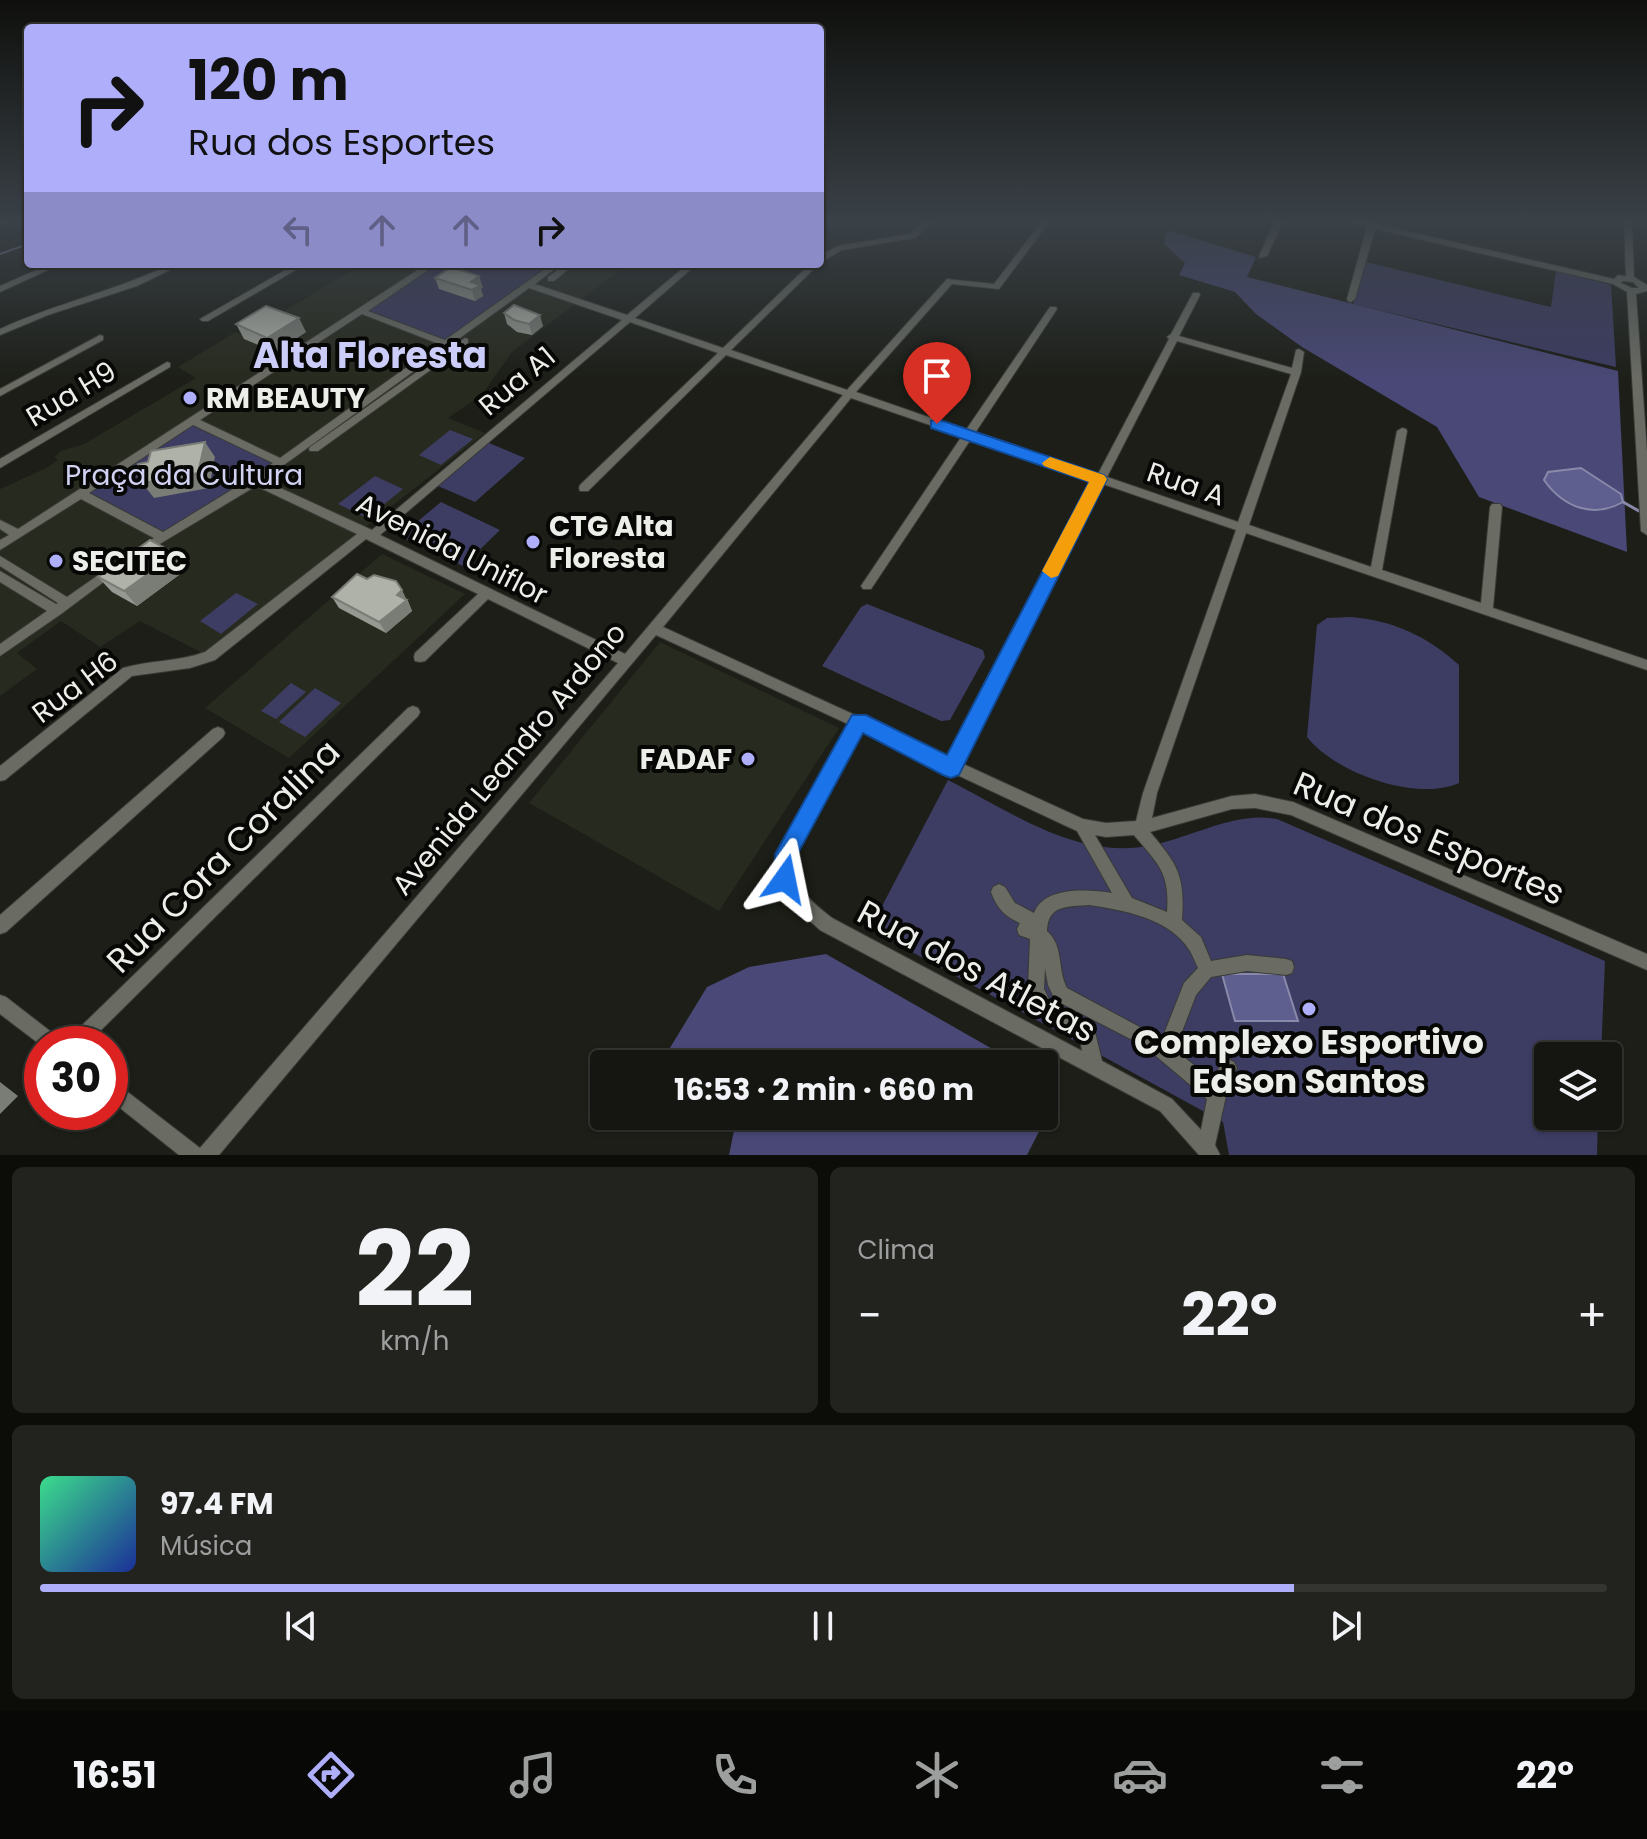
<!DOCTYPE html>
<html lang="pt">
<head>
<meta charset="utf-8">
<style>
	body { margin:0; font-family:Poppins,sans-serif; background:#22231f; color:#f1f3f6; height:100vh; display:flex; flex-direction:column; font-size:30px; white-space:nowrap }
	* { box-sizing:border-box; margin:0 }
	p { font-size:26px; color:#9d9f9f }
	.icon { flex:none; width:44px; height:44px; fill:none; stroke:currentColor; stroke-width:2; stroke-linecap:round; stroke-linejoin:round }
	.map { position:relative; height:1155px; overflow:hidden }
	.panel { display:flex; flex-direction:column; gap:12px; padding:12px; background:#0c0c09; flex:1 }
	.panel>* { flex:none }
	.guide { position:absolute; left:24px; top:24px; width:800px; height:244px; border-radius:8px; box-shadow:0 2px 6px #0004,0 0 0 2px #343531; background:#aeaefa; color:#111; overflow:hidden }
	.controls { position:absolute; left:1534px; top:1042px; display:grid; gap:16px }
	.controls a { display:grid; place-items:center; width:88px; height:88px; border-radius:8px; background:#151611; box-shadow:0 2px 6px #0004,0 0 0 2px #343531; font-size:40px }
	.speed { position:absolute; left:24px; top:1026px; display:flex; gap:16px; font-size:40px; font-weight:700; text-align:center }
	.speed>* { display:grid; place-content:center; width:104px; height:104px; border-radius:50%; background:#151611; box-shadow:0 2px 6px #0004,0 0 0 2px #343531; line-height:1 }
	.speed .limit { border:12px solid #d22; background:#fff; color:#111 }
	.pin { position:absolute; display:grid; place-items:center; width:68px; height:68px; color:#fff; margin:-82px -34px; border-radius:50% 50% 50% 0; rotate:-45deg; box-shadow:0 0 8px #0007 }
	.pin .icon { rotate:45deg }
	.me { position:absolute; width:88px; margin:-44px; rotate:12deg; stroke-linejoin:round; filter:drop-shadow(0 0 6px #0008) }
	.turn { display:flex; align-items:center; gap:28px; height:168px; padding:0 32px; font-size:36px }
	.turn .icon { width:104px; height:104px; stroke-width:2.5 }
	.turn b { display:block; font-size:56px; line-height:68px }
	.lanes { display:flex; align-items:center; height:76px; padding:0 32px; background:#0003; justify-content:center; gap:40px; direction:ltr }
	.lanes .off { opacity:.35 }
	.big { font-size:60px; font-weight:700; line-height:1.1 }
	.panel .tile { flex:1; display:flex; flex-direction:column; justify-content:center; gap:12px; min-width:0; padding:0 28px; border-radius:12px; background:#22231f }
	.panel .dial { align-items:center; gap:0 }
	.dial b { font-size:104px; line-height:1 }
	.song { display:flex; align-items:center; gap:24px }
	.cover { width:96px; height:96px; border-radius:12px; background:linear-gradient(135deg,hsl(150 70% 55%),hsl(230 70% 35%)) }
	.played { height:8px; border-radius:4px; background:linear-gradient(90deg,#aeaefa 80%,#343531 80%) }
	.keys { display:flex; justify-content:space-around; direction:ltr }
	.heat { display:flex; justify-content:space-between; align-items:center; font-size:44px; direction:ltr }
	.panel .tiles { flex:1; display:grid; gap:12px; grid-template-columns:1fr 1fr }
	.tile:last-child { grid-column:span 2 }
	.trip { position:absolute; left:590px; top:1050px; width:468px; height:80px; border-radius:8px; background:#151611; box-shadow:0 2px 6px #0004,0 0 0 2px #343531; font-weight:700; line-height:80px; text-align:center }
	.dock { display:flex; height:128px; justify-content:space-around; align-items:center; background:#080907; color:#9d9f9f }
	.dock .icon { width:56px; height:56px }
	.dock .active { color:#aeaefa }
	.dock b { font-size:36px; color:#f1f3f6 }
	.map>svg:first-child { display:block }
</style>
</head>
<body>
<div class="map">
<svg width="1647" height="1155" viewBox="0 0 1647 1155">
	<rect width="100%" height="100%" fill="#1c1e17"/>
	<g fill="#272a1e">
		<polygon points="362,264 628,264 512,352 482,395 448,418 485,433 204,654 140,621 100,647 61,621 17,653 37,669 0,696 0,489 46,468 58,460 54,457 61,451 84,444 196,378 178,367 236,332 243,335 258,327"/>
		<polygon points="382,554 465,594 289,758 205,708"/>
		<polygon points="660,642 839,728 719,911 529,803"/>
	</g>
	<g fill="#3d3c63">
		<polygon points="1366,262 1551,307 1556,271 1611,285 1616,367 1353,304"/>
		<polygon points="437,264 548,264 553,266 446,342 365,310"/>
		<polygon points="189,424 275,462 164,532 87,492"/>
		<polygon points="450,430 473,439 441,465 419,455"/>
		<polygon points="489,443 525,458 475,502 438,486"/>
		<polygon points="375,476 403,489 367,518 338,504"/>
		<polygon points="441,502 500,530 463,566 400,536"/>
		<polygon points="236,593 258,604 221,634 200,621"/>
		<polygon points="867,604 983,650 985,657 950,720 941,721 822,666 861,607"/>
		<path d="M1350,617c42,3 77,19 109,48v118c-43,19 -124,-10 -152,-46l10,-112 10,-7z"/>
		<polygon points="291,683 306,692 276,719 261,711"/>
		<polygon points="315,688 341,703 305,737 279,722"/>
		<path d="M948,780c62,31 127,79 199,66 43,-7 87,-35 130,-27l328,142 -4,95h-53v60h50l-1,39h-368l-6,-33 -353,-193z"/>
	</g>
	<g fill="#494877">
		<polygon points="1167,230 1256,257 1247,277 1618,371 1627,552 1479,497 1437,427 1302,347 1256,314 1235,292 1179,275 1185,263 1164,244"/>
		<polygon points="826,954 996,1051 1008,1064 677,1064 665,1056 707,987 749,967"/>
		<polygon points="1044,1103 1050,1110 1027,1155 729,1155 737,1116 1044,1116"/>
	</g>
	<g fill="#5e5e8f" stroke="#8989aa" stroke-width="2">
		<path d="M1581,468l40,26 2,8c-30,17 -60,5 -79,-22l4,-8z"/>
		<polygon points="1222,974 1283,974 1298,1021 1235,1021"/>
	</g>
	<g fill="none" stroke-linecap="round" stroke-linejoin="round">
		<polyline stroke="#8989aa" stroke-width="2" points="0,254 28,244"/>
		<polyline stroke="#8989aa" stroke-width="3" points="1623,502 1639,511"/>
		<defs>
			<g id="minor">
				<polygon points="0,221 12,221 0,226"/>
				<polygon points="926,221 934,221 915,238 842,250 820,263 820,256 837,246 909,234"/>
				<path d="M1042,221h8l-51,68 -47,-5 -96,108 110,38 84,-123h6l1,2 -82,124 123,41 71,-135 -2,-2 4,-3 22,-41h6l1,2 -21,41 113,32 4,-18 3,-1 5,3 -3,20 -52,153 122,42 26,-136 5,-3 4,1 1,2 -25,139 99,33 9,-96 2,-3h8l2,3 -9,101 154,52v10l-401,-137 -89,260 -5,25 80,-22 23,-2 38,8 354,152v16l-356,-155 -36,-7 -23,1 -82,23c28,33 35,43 32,88l19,17 10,24 36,-6 39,4 6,2 2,6 -2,6 -6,2 -39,-4 -36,6 -15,18 -21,55 38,30 9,-18 6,-3 6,3 3,6 -9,19 -13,58 5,10h-21l-39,-44 -340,-181c-27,-24 -41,-38 -42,-76l72,-129 -194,-90 -437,520h-40l-69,-55v-20l6,3 84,65 418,-485 -130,-64 -63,62 -5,1 -5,-1 -1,-4 1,-4 63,-59 -112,-55 -151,121 -25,8 -58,8 -127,104 -5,1v-15l123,-98c27,-8 56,-6 82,-16l152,-118 -101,-48 -113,68 -4,-1 -2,-3 17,-12 -73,-39 -81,51v-10l9,-5 -9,-6v-9l18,9 409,-265h10l-69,47 77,29 107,-76h9l-26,20 92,31 61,-51h9l-62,54 88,30 87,-84h9l-88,86 116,40 100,-111 47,5zM529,288l93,32 -250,210 -109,-50zM362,314l77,30 -159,114 -80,-38zM630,322l88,31 -138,132 -1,3 1,3h8l138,-136 117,40 -218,259 -245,-119zM1177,341l114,33 -53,148 -131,-45zM851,398l111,38 -99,147 -2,3 2,3h8l100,-150 123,42 -145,277 -84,-39 -1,-2 -7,-1 -194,-89zM193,425l80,38 -22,15 -88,54 -74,-39zM1103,484l133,46 -93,263 -7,28 -30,2 -23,-4 -122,-56zM861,730l84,39 1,3 7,1 124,58 35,62c-24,-4 -68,-7 -78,20l-19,-10 -10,-16 -6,-3 -6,3 -2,5c6,16 13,24 29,31l-3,6 2,6 11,4 -2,50 9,22 43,28 2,12 -250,-133c-25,-20 -37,-29 -38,-63zM1095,835l11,2 28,-2c24,29 36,37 33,77l-35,-14zM1089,905c34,5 81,13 101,46 3,5 5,11 8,17l-14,15 -22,56 -95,-51c-10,-19 -3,-42 -20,-57 1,-27 21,-24 42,-26zM1045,968l3,17 7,15 89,46 63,53 -6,31 -29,-31 -70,-38 -8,-33 -45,-29 -5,-10z"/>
				<polygon points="1275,221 1283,221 1267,256 1260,258 1259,256"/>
				<path d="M1349,221l23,2 242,56 4,-4 8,1 -2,-55h8l2,56 13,8v6l-11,3 11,158v83l-6,-4 -14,-239 -14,-8 -238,-55 -20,70 -4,3 -3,-1 -1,-2 20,-72zM1622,281l11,1 6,6h-7l-11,-5z"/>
				<polygon points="50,264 61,264 0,292 0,286"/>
				<path d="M171,264h11l-45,22 -89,29 -48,20v-6c56,-26 116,-38 171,-65z"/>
				<polygon points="296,264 306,264 208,321 202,321 200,319"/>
				<polygon points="566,264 575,264 554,281 548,281 548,277"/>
				<polygon points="100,335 103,336 103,340 0,396 0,389"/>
				<polygon points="465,338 468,339 468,343 318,451 310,451 309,449 310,447"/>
				<polygon points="167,362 170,363 170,367 0,468 0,459"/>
				<polygon points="0,556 67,597 107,569 111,568 117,572 61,614 0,656 0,644 47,611 0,582 0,571 56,604 58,603 0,566"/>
				<polygon points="413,706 418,708 420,712 418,716 87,1044 66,1044 69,1038 408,708"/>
				<polygon points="218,727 223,729 225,733 223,737 6,932 0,934 0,915 213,729"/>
				<polygon points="0,995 6,997 59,1038 62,1044 42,1044 42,1046 0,1014"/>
			</g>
		</defs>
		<use href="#minor" stroke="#393b36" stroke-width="2"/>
		<use href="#minor" fill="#6a6c64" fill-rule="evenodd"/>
	</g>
	<g fill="#969991">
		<polygon points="435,278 483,287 481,289 483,296 475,301 439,289"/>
		<polygon points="504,313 543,326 532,335 517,332 507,324"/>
		<polygon points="236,324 306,332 275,352 244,339"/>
		<polygon points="176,554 187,569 137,606 112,592 98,577"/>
		<polygon points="367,579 408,601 412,611 386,633 339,608 332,597"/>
	</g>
	<g fill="#7a7d76">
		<polygon points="479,276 483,287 481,289 483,296 475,301 472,290 471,282"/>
		<polygon points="540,315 543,326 532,335 529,324"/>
		<polygon points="299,318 306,332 275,352 267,338"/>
		<polygon points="205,442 215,457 209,488 154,498 135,474 146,472"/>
		<polygon points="176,554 187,569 137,606 124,591"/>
		<polygon points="402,590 412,611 386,633 379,622 397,595"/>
		<polygon points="0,1082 18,1096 0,1114"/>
	</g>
	<g fill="#afb2a9" stroke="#7a7d76" stroke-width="2">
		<polygon points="451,267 479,276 471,282 480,285 472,290 435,278"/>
		<polygon points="514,305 540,315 529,324 514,320 504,313"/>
		<polygon points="266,306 299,318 267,338 236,324"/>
		<polygon points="205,442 198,473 143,483 146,472 135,474 138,464 148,462 151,451"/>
		<polygon points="150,540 176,554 124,591 98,577"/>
		<polygon points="357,574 367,579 374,575 396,581 402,590 397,595 407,600 379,622 332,597"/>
	</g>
	<linearGradient id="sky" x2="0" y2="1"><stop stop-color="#0f100d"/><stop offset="0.58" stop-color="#3a4147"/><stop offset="1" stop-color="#3a4147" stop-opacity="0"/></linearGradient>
	<rect width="1647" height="382" fill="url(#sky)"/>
	<polygon fill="#1a73e8" stroke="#114b97" stroke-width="2" points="937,419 1104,475 1107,479 959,775 951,778 943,775 863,733 797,855 793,887 785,890 777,887 774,879 775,854 852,715 866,715 947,755 1089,482 931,428 931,421"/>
	<polygon fill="#f59e0b" points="1050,457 1104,475 1107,479 1058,576 1051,578 1042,571 1089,482 1044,466 1042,463"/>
	<g fill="#aeaefa" stroke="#070805" stroke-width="3">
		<circle cx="190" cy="398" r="8"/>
		<circle cx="533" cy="542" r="8"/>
		<circle cx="56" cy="561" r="8"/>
		<circle cx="748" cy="759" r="8"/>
		<circle cx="1309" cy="1009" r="8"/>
	</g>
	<g text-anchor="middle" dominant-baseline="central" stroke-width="8" stroke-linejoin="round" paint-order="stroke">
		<g font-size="28" fill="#eceee9" stroke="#070805">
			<text transform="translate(517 381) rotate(-40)">Rua A1</text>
			<text transform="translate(71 394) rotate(-31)">Rua H9</text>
			<text transform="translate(1186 484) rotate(19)">Rua A</text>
			<text transform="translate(452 549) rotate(27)">Avenida Uniflor</text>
			<text transform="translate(75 687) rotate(-37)">Rua H6</text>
			<text transform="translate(509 759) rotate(-50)">Avenida Leandro Ardono</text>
		</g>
		<g font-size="28" font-weight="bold" fill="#eceee9" stroke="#070805" text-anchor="start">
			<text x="206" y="398">RM BEAUTY</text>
			<text x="549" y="526">CTG Alta<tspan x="549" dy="32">Floresta</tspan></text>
			<text x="72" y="561">SECITEC</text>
			<text x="732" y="759" text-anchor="end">FADAF</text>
		</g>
		<g font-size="28" fill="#d1d2f2" stroke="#070805">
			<text x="184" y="475">Praça da Cultura</text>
		</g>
		<g font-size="34" fill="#eceee9" stroke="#070805">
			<text transform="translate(1429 838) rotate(23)">Rua dos Esportes</text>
			<text transform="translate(223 856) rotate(-45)">Rua Cora Coralina</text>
			<text transform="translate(977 971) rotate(28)">Rua dos Atletas</text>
		</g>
		<g font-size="34" font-weight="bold" fill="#eceee9" stroke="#070805">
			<text x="1309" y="1042">Complexo Esportivo<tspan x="1309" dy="39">Edson Santos</tspan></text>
		</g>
		<g font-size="36" font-weight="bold" fill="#cbcdf8" stroke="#070805">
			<text x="370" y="355">Alta Floresta</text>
		</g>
	</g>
</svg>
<div class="controls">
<a><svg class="icon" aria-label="layers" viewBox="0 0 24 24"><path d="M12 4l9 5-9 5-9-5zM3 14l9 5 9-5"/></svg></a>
</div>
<div class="speed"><div class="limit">30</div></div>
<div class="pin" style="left:937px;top:424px;background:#d93025"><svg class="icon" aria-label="arrive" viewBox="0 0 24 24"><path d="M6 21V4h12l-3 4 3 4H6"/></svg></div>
<svg class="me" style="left:785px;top:879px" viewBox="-20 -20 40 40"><path d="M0-17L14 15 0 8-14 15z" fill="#1a73e8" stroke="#fff" stroke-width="4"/></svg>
<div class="trip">16:53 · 2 min · 660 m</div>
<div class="guide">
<div class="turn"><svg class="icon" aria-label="right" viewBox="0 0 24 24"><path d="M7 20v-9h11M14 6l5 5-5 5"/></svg><div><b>120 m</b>Rua dos Esportes</div></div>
<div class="lanes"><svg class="icon off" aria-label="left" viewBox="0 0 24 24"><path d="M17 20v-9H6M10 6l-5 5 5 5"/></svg><svg class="icon off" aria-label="ahead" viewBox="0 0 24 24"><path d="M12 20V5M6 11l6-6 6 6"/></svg><svg class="icon off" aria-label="ahead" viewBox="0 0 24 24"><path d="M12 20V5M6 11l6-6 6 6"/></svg><svg class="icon" aria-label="right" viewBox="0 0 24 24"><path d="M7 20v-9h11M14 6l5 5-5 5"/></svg></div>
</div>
</div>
<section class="panel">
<div class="tiles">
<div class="tile dial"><b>22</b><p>km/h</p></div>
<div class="tile"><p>Clima</p>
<div class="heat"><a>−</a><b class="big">22°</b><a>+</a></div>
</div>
<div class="tile">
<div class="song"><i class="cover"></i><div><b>97.4 FM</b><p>Música</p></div></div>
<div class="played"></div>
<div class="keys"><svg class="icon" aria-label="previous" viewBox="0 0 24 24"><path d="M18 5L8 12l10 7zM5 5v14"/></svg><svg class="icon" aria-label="pause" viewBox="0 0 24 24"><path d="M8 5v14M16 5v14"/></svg><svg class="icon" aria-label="next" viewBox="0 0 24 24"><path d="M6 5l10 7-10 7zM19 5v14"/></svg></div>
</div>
</div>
</section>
<nav class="dock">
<b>16:51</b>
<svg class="icon active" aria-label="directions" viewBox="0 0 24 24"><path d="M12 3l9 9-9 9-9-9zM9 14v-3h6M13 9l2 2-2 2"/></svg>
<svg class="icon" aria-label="music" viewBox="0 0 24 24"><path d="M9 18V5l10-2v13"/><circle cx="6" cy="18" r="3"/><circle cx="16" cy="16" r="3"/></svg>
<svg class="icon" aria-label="phone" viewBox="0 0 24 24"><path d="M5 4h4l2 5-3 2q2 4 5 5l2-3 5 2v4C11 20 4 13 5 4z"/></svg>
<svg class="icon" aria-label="climate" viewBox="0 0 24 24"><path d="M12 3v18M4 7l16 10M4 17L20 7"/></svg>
<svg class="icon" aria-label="car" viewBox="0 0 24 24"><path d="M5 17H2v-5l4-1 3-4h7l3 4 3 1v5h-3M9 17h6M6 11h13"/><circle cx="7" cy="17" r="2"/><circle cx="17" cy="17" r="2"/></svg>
<svg class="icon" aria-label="filters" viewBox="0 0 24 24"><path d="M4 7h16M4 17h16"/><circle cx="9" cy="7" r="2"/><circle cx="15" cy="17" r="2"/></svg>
<b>22°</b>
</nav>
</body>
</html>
